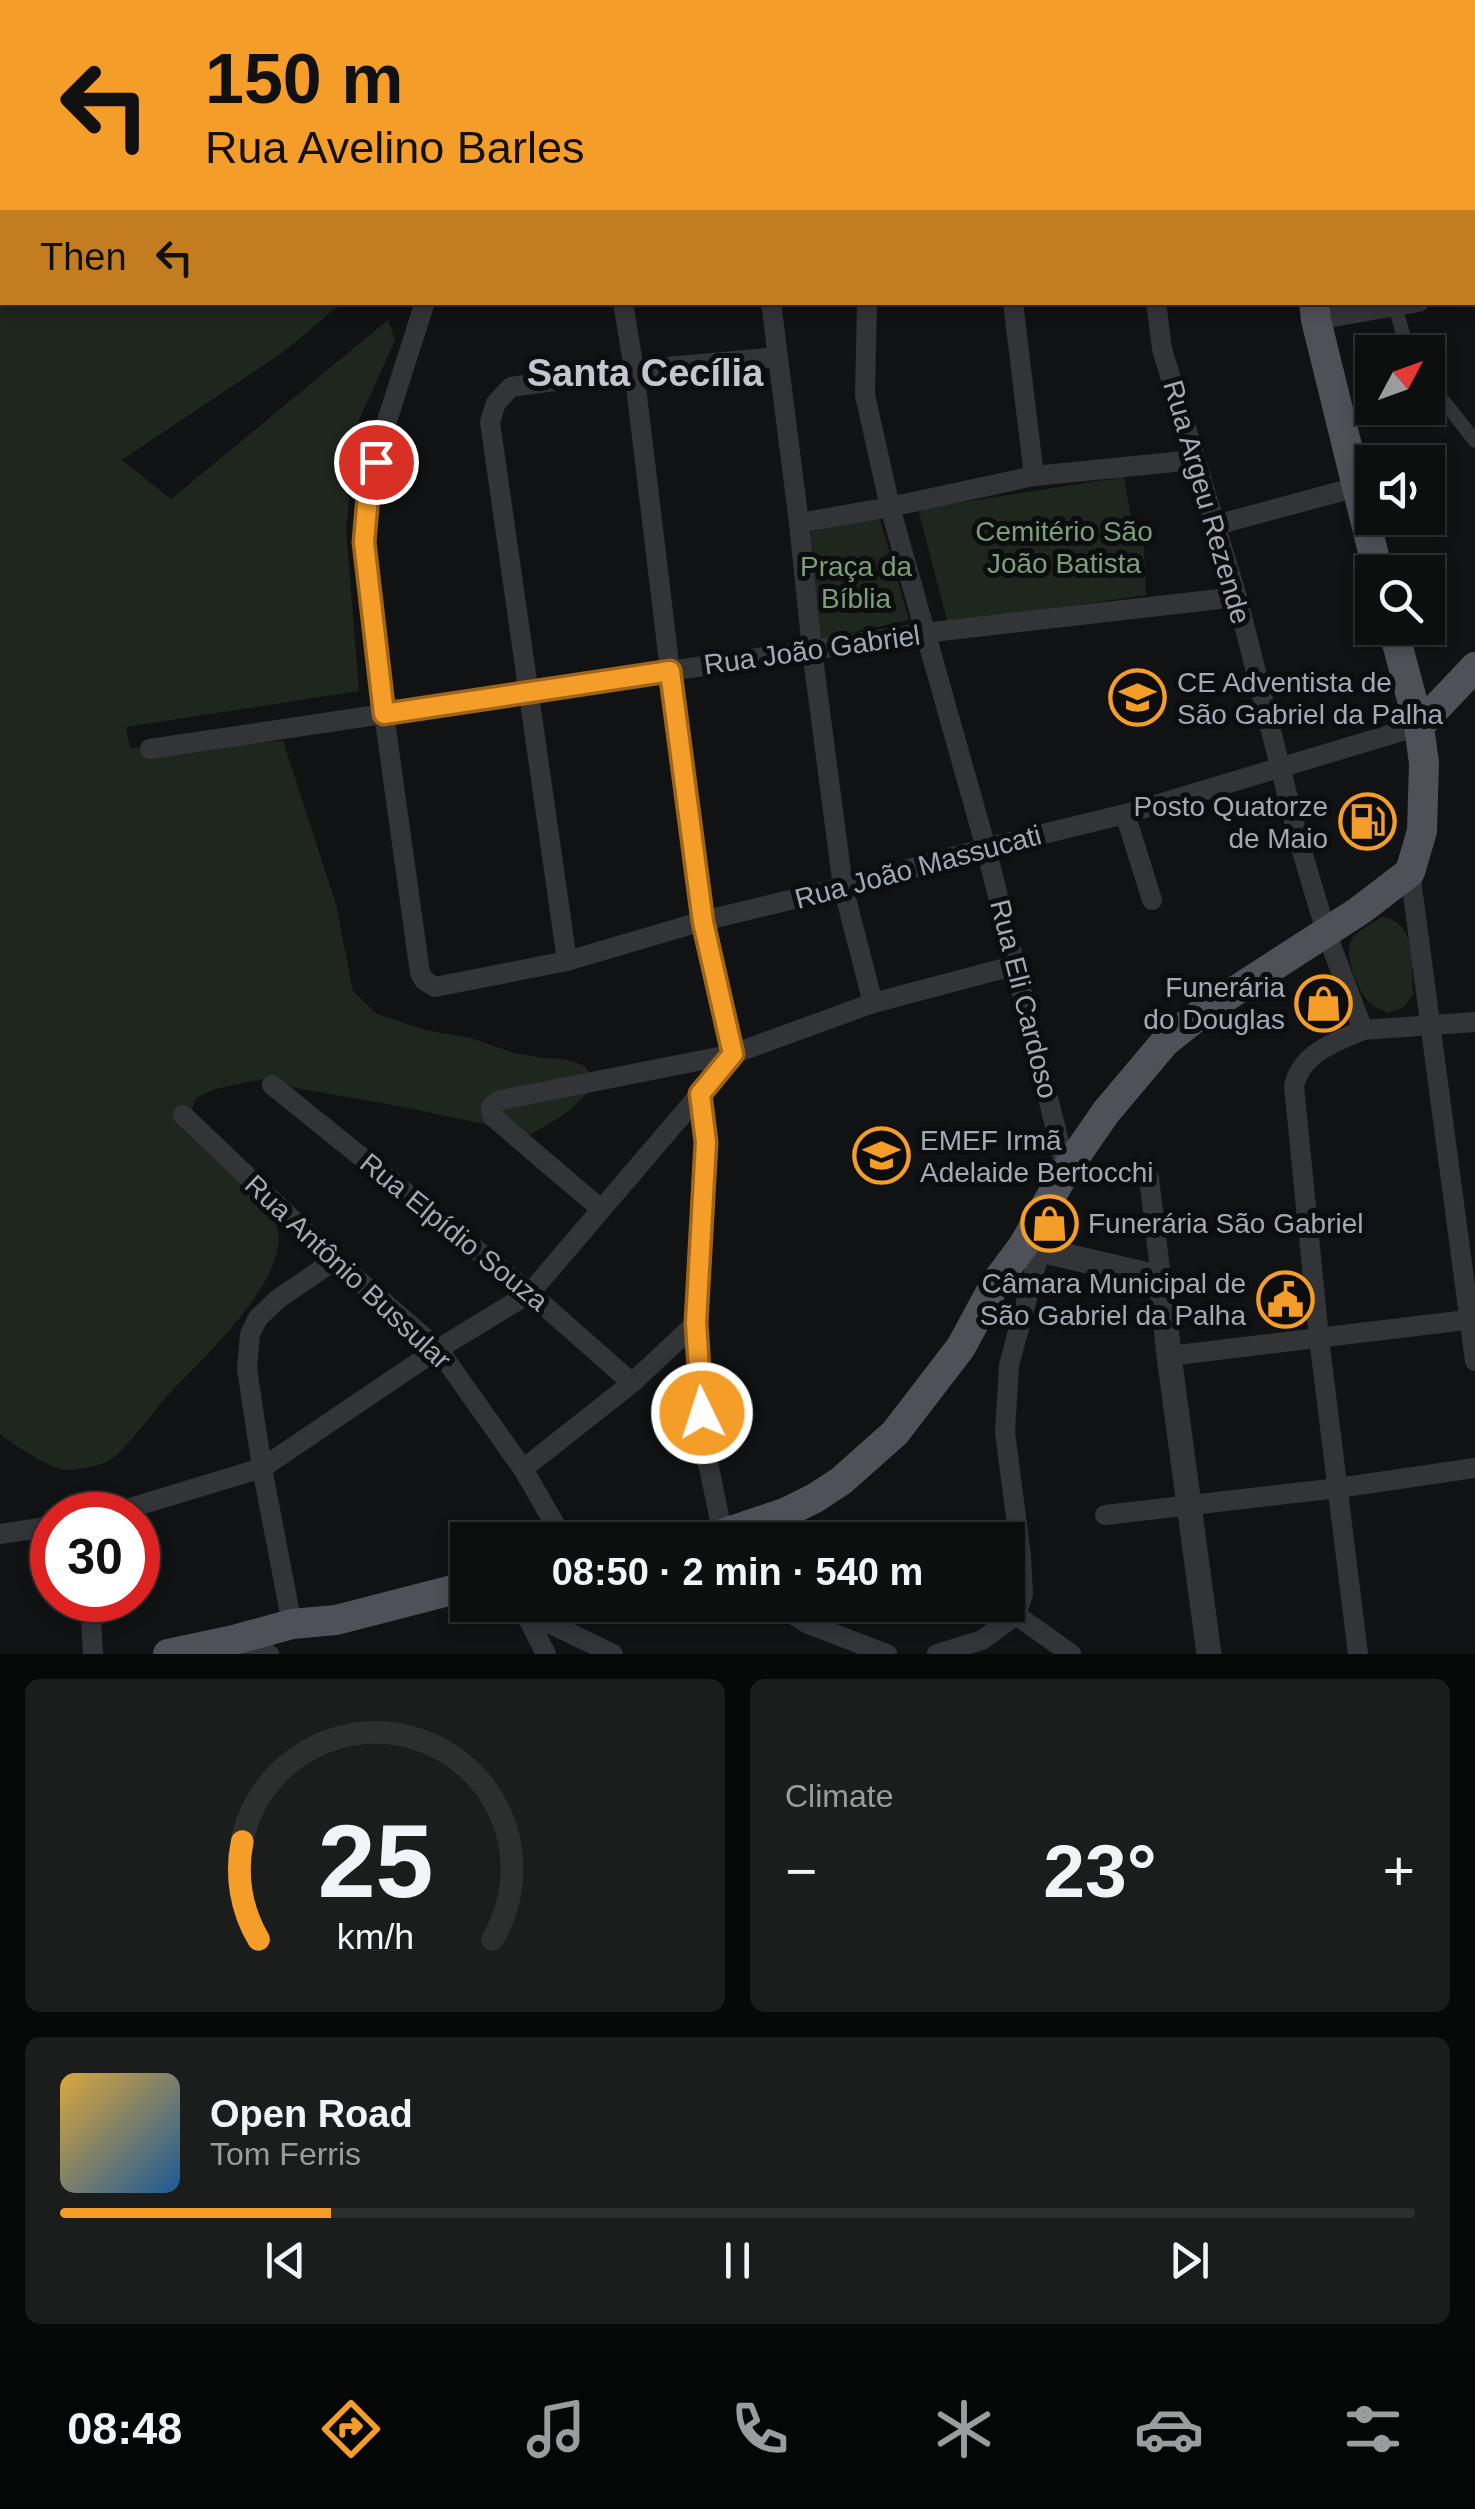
<!DOCTYPE html>
<html lang="en">
<head>
<meta charset="utf-8">
<style>
	body { margin:0; font-family:Helvetica,sans-serif; background:#1b1c1c; color:#f1f3f6; height:100vh; display:flex; flex-direction:column; font-size:38px; white-space:nowrap }
	* { box-sizing:border-box; margin:0 }
	p { font-size:32px; color:#9a9c9e }
	.icon { flex:none; width:55px; height:55px; fill:none; stroke:currentColor; stroke-width:2; stroke-linecap:round; stroke-linejoin:round }
	.map { position:relative; height:1654px; overflow:hidden }
	.drawer { display:flex; flex-direction:column; gap:25px; padding:25px; background:#070808; flex:1 }
	.drawer>* { flex:none }
	.hud { position:absolute; left:0px; top:0px; width:1475px; height:305px; box-shadow:0 5px 15px #0003,0 0 0 2px #2d2e2e; background:#f49d28; color:#111; overflow:hidden }
	.needle { width:65px; rotate:49deg }
	.buttons { position:absolute; left:1355px; top:335px; display:grid; gap:20px }
	.buttons a { display:grid; place-items:center; width:90px; height:90px; border-radius:0px; background:#0d0e0e; box-shadow:0 5px 15px #0003,0 0 0 2px #2d2e2e; font-size:50px }
	.speed { position:absolute; left:30px; top:1492px; display:flex; gap:20px; font-size:50px; font-weight:700; text-align:center }
	.speed>* { display:grid; place-content:center; width:130px; height:130px; border-radius:50%; background:#0d0e0e; box-shadow:0 5px 15px #0003,0 0 0 2px #2d2e2e; line-height:1 }
	.speed .limit { border:15px solid #d22; background:#fff; color:#111 }
	.pin { position:absolute; display:grid; place-items:center; width:85px; height:85px; color:#fff; margin:-42px; border:5px solid #fff; border-radius:50%; box-shadow:0 2px 10px #0007 }
	.me { position:absolute; width:110px; margin:-55px; rotate:356deg; stroke-linejoin:round; filter:drop-shadow(0 0 8px #0008) }
	.turn { display:flex; align-items:center; gap:35px; height:210px; padding:0 40px; font-size:45px }
	.turn .icon { width:130px; height:130px; stroke-width:2.5 }
	.turn b { display:block; font-size:70px; line-height:85px }
	.then { display:flex; align-items:center; height:95px; padding:0 40px; background:#0003; gap:20px; font-size:38px }
	.big { font-size:75px; font-weight:700; line-height:1.1 }
	.drawer .card { flex:1; display:flex; flex-direction:column; justify-content:center; gap:15px; min-width:0; padding:0 35px; border-radius:15px; background:#1b1c1c }
	.drawer .dial { align-items:center; gap:0 }
	.dial svg { height:260px; overflow:visible; fill:none; stroke:#2d2e2e; stroke-width:7; stroke-linecap:round; text-anchor:middle }
	.dial text { fill:#f1f3f6; stroke:none }
	.song { display:flex; align-items:center; gap:30px }
	.cover { width:120px; height:120px; border-radius:15px; background:linear-gradient(135deg,hsl(40 70% 55%),hsl(210 70% 35%)) }
	.played { height:10px; border-radius:5px; background:linear-gradient(90deg,#f49d28 20%,#2d2e2e 20%) }
	.keys { display:flex; justify-content:space-around; direction:ltr }
	.heat { display:flex; justify-content:space-between; align-items:center; font-size:55px; direction:ltr }
	.drawer .tiles { flex:1; display:grid; gap:25px; grid-template-columns:1fr 1fr }
	.card:last-child { grid-column:span 2 }
	.trip { position:absolute; left:450px; top:1522px; width:575px; height:100px; border-radius:0px; background:#0d0e0e; box-shadow:0 5px 15px #0003,0 0 0 2px #2d2e2e; font-weight:700; line-height:100px; text-align:center }
	.dock { display:flex; height:160px; justify-content:space-around; align-items:center; background:#050606; color:#9a9c9e }
	.dock .icon { width:70px; height:70px }
	.dock .active { color:#f49d28 }
	.dock b { font-size:45px; color:#f1f3f6 }
	.map>svg:first-child { display:block }
</style>
</head>
<body>
<div class="map">
<svg width="1475" height="1654" viewBox="0 0 1475 1654">
	<rect width="100%" height="100%" fill="#111213"/>
	<g fill="#1e261e">
		<path d="M0,0h349l4,2h-351v300l340,1 -60,50 -160,107 49,39 217,-179 7,20 -36,80 -13,108 13,163 -233,36 4,21 153,-7 53,163 17,87 24,23 48,16 46,8 43,15 29,5 22,1 20,7 10,16c-16,25 -38,38 -64,52l-128,-27 -112,-20 -29,-8 -46,10 -20,9 -8,20c21,23 85,85 90,112 9,56 -83,134 -117,173 -13,15 -40,55 -57,60 -11,4 -27,7 -38,7 -14,0 -54,-26 -66,-36z"/>
		<polygon points="1124,477 1132,524 1143,524 1146,595 948,624 918,509"/>
		<polygon points="879,516 909,620 820,640 810,532"/>
		<path d="M1382,917c36,6 29,47 31,77l-9,13 -16,6c-5,-3 -11,-4 -15,-7 -13,-9 -30,-51 -22,-65 5,-10 22,-18 31,-24z"/>
	</g>
	<g fill="none" stroke-linecap="round" stroke-linejoin="round">
		<g stroke="#323438" stroke-width="14">
			<polyline points="1394,302 1408,352"/>
			<polyline points="1428,381 1475,441"/>
		</g>
		<g stroke="#323438" stroke-width="20">
			<polyline points="335,0 339,2"/>
			<polyline points="576,0 576,2"/>
			<polyline points="750,2 751,0"/>
			<polyline points="884,2 884,0"/>
			<polyline points="1036,2 1036,0"/>
			<polyline points="1184,2 1185,0"/>
			<polyline points="1472,34 1475,29"/>
			<polyline points="1472,295 1475,294"/>
			<polyline points="425,302 385,427 368,496 364,542 384,714 420,973 424,980 435,987 567,961 703,921 843,887 986,848 1125,814 1419,726"/>
			<polyline points="771,302 799,523 812,650 843,887 873,1003"/>
			<polyline points="867,302 865,395 890,507 986,848 1066,1170"/>
			<polyline points="1013,302 1034,476"/>
			<polyline points="1156,302 1162,349 1237,597 1299,841 1326,932 1363,1030 1475,1022"/>
			<polyline points="1316,320 1419,302"/>
			<polyline points="799,523 890,507 1034,476 1194,460"/>
			<polyline points="1216,525 1357,487"/>
			<polyline points="150,749 924,633 1237,597"/>
			<polyline points="1125,814 1152,900"/>
			<polyline points="1410,872 1475,1361"/>
			<polyline points="567,961 490,422 496,403 511,387 634,370 778,357"/>
			<polyline points="272,1085 530,1293 632,1383"/>
			<polyline points="183,1115 335,1260 438,1349 523,1469 564,1540"/>
			<polyline points="1149,1178 1161,1278"/>
			<polyline points="601,1209 493,1117 491,1109 493,1105 501,1100 733,1054 703,921 670,671 634,370 623,302"/>
			<polyline points="1169,1356 1475,1319"/>
			<polyline points="523,1469 632,1383 696,1323"/>
			<polyline points="107,1515 262,1468 438,1349 530,1293 700,1094"/>
			<polyline points="1105,1515 1338,1488 1475,1468"/>
			<polyline points="0,1534 52,1526"/>
			<polyline points="724,1540 704,1443 696,1323 706,1142 700,1094 733,1054 873,1003 1017,965"/>
			<polyline points="90,1600 93,1654"/>
			<polyline points="518,1605 524,1611 613,1654"/>
			<polyline points="778,1605 808,1624 887,1654"/>
			<polyline points="524,1611 546,1654"/>
			<polyline points="1016,1615 1071,1654"/>
			<polyline points="292,1624 262,1468 247,1369 250,1334 258,1318 278,1299 335,1260"/>
			<polyline points="234,1640 269,1654"/>
			<polyline points="937,1654 982,1640 1016,1615 1023,1594 1021,1556 1005,1432 1009,1365 1040,1251"/>
			<path d="M1358,1654l-39,-316 -25,-252c7,-33 41,-44 69,-56"/>
		</g>
		<g stroke="#323438" stroke-width="25">
			<polyline points="1384,2 1385,0"/>
			<polyline points="1023,1246 1161,1278 1169,1356 1209,1654"/>
		</g>
		<g stroke="#4e5157" stroke-width="30">
			<polyline points="1472,76 1475,76"/>
			<polyline points="1314,302 1316,320 1378,572"/>
			<polyline points="1419,726 1475,667"/>
			<polyline points="689,1540 722,1534 787,1512 815,1498 841,1481 895,1433 961,1347 996,1282 1023,1246 1066,1170 1106,1112 1165,1042 1204,1011 1359,911 1410,872 1422,831 1424,763 1419,726 1393,628"/>
			<polyline points="168,1654 234,1640 292,1624 336,1620 468,1586"/>
		</g>
	</g>
	<g fill="none" stroke-linecap="round" stroke-linejoin="round">
		<defs>
			<polyline id="route" points="376,462 368,496 364,542 384,714 670,671 703,922 733,1054 700,1094 706,1142 696,1323 702,1413"/>
		</defs>
		<use href="#route" stroke="#9f661a" stroke-width="25"/>
		<use href="#route" stroke="#f49d28" stroke-width="18"/>
	</g>
	<defs>
		<symbol id="school-ring" viewBox="-11 -11 22 22"><circle r="9.5" fill="#0c0d0e" stroke="#f49d28" stroke-width="1.5"/><path d="M0-5L7-2L0 1L-7-2ZM-4 1L0 2.5L4 1V4Q0 6-4 4Z" fill="#f49d28"/></symbol>
		<symbol id="fuel-ring" viewBox="-11 -11 22 22"><circle r="9.5" fill="#0c0d0e" stroke="#f49d28" stroke-width="1.5"/><path d="M-5.5-6h7V0h2V4h1.3V-2.5L3-4.5l.8-.8L6-3V5H2.5V1h-1V6h-7ZM-4.2-4.7v3.2H.2V-4.7Z" fill="#f49d28"/></symbol>
		<symbol id="shop-ring" viewBox="-11 -11 22 22"><circle r="9.5" fill="#0c0d0e" stroke="#f49d28" stroke-width="1.5"/><path d="M-5-2.5h2.3a2.7 3.5 0 0 1 5.4 0H5L5.5 6h-11ZM-1.5-2.5h3a1.5 2.3 0 0 0-3 0Z" fill="#f49d28"/></symbol>
		<symbol id="civic-ring" viewBox="-11 -11 22 22"><circle r="9.5" fill="#0c0d0e" stroke="#f49d28" stroke-width="1.5"/><path d="M-.6-6.5H3V-4.5H.6V-3L4-1V1h2V6H-6V1h2V-1L-.6-3ZM-1.2 2.5V6h2.4V2.5Z" fill="#f49d28"/></symbol>
	</defs>
	<g fill-rule="evenodd">
		<use href="#school-ring" x="1106" y="666" width="63" height="63"/>
		<use href="#fuel-ring" x="1336" y="790" width="63" height="63"/>
		<use href="#shop-ring" x="1292" y="972" width="63" height="63"/>
		<use href="#school-ring" x="850" y="1124" width="63" height="63"/>
		<use href="#shop-ring" x="1018" y="1192" width="63" height="63"/>
		<use href="#civic-ring" x="1254" y="1268" width="63" height="63"/>
	</g>
	<g text-anchor="middle" dominant-baseline="central" stroke-width="10" stroke-linejoin="round" paint-order="stroke">
		<g font-size="28" fill="#a2a9b4" stroke="#0c0d0e">
			<text transform="translate(1207 502) rotate(74)">Rua Argeu Rezende</text>
			<text transform="translate(812 650) rotate(-8)">Rua João Gabriel</text>
			<text transform="translate(918 867) rotate(-15)">Rua João Massucati</text>
			<text transform="translate(1024 999) rotate(76)">Rua Eli Cardoso</text>
			<text transform="translate(454 1232) rotate(39)">Rua Elpídio Souza</text>
			<text transform="translate(348 1272) rotate(43)">Rua Antônio Bussular</text>
		</g>
		<g font-size="28" fill="#7a9f79" stroke="#0c0d0e">
			<text x="1064" y="531">Cemitério São<tspan x="1064" dy="32">João Batista</tspan></text>
			<text x="856" y="566">Praça da<tspan x="856" dy="32">Bíblia</tspan></text>
		</g>
		<g font-size="28" fill="#a2a9b4" stroke="#0c0d0e" text-anchor="start">
			<text x="1177" y="682">CE Adventista de<tspan x="1177" dy="32">São Gabriel da Palha</tspan></text>
			<text x="1328" y="806" text-anchor="end">Posto Quatorze<tspan x="1328" dy="32">de Maio</tspan></text>
			<text x="1285" y="987" text-anchor="end">Funerária<tspan x="1285" dy="32">do Douglas</tspan></text>
			<text x="920" y="1140">EMEF Irmã<tspan x="920" dy="32">Adelaide Bertocchi</tspan></text>
			<text x="1088" y="1223">Funerária São Gabriel</text>
			<text x="1246" y="1283" text-anchor="end">Câmara Municipal de<tspan x="1246" dy="32">São Gabriel da Palha</tspan></text>
		</g>
		<g font-size="38" font-weight="bold" fill="#c3c8d0" stroke="#0c0d0e">
			<text x="645" y="373">Santa Cecília</text>
		</g>
	</g>
</svg>
<div class="buttons">
<a><svg class="needle" viewBox="-14 -14 28 28"><path d="M0-13l5 13h-10z" fill="#e53935"/><path d="M0 13l5-13h-10z" fill="#9a9c9e"/></svg></a>
<a><svg class="icon" aria-label="sound" viewBox="0 0 24 24"><path d="M4 9h4l5-4v14l-5-4H4zM17 9q2 3 0 6"/></svg></a>
<a><svg class="icon" aria-label="search" viewBox="0 0 24 24"><circle cx="10" cy="10" r="6"/><path d="M15 15l6 6"/></svg></a>
</div>
<div class="speed"><div class="limit">30</div></div>
<div class="pin" style="left:376px;top:462px;background:#d93025"><svg class="icon" aria-label="arrive" viewBox="0 0 24 24"><path d="M6 21V4h12l-3 4 3 4H6"/></svg></div>
<svg class="me" style="left:702px;top:1413px" viewBox="-20 -20 40 40"><circle r="17" fill="#f49d28" stroke="#fff" stroke-width="3"/><path d="M0-11L8 9 0 5-8 9z" fill="#fff"/></svg>
<div class="trip">08:50 · 2 min · 540 m</div>
<div class="hud">
<div class="turn"><svg class="icon" aria-label="left" viewBox="0 0 24 24"><path d="M17 20v-9H6M10 6l-5 5 5 5"/></svg><div><b>150 m</b>Rua Avelino Barles</div></div>
<div class="then">Then<svg class="icon" aria-label="left" viewBox="0 0 24 24"><path d="M17 20v-9H6M10 6l-5 5 5 5"/></svg></div>
</div>
</div>
<section class="drawer">
<div class="tiles">
<div class="card dial"><svg viewBox="0 0 100 80">
<path d="M14 69A42 42 0 1 1 86 69"/>
<path d="M14 69A42 42 0 0 1 9 39" stroke="#f49d28"/>
<text x="50" y="56" font-size="32" font-weight="700">25</text>
<text x="50" y="72" font-size="11">km/h</text>
</svg></div>
<div class="card"><p>Climate</p>
<div class="heat"><a>−</a><b class="big">23°</b><a>+</a></div>
</div>
<div class="card">
<div class="song"><i class="cover"></i><div><b>Open Road</b><p>Tom Ferris</p></div></div>
<div class="played"></div>
<div class="keys"><svg class="icon" aria-label="previous" viewBox="0 0 24 24"><path d="M18 5L8 12l10 7zM5 5v14"/></svg><svg class="icon" aria-label="pause" viewBox="0 0 24 24"><path d="M8 5v14M16 5v14"/></svg><svg class="icon" aria-label="next" viewBox="0 0 24 24"><path d="M6 5l10 7-10 7zM19 5v14"/></svg></div>
</div>
</div>
</section>
<nav class="dock">
<b>08:48</b>
<svg class="icon active" aria-label="directions" viewBox="0 0 24 24"><path d="M12 3l9 9-9 9-9-9zM9 14v-3h6M13 9l2 2-2 2"/></svg>
<svg class="icon" aria-label="music" viewBox="0 0 24 24"><path d="M9 18V5l10-2v13"/><circle cx="6" cy="18" r="3"/><circle cx="16" cy="16" r="3"/></svg>
<svg class="icon" aria-label="phone" viewBox="0 0 24 24"><path d="M5 4h4l2 5-3 2q2 4 5 5l2-3 5 2v4C11 20 4 13 5 4z"/></svg>
<svg class="icon" aria-label="climate" viewBox="0 0 24 24"><path d="M12 3v18M4 7l16 10M4 17L20 7"/></svg>
<svg class="icon" aria-label="car" viewBox="0 0 24 24"><path d="M5 17H2v-5l4-1 3-4h7l3 4 3 1v5h-3M9 17h6M6 11h13"/><circle cx="7" cy="17" r="2"/><circle cx="17" cy="17" r="2"/></svg>
<svg class="icon" aria-label="filters" viewBox="0 0 24 24"><path d="M4 7h16M4 17h16"/><circle cx="9" cy="7" r="2"/><circle cx="15" cy="17" r="2"/></svg>
</nav>
</body>
</html>
